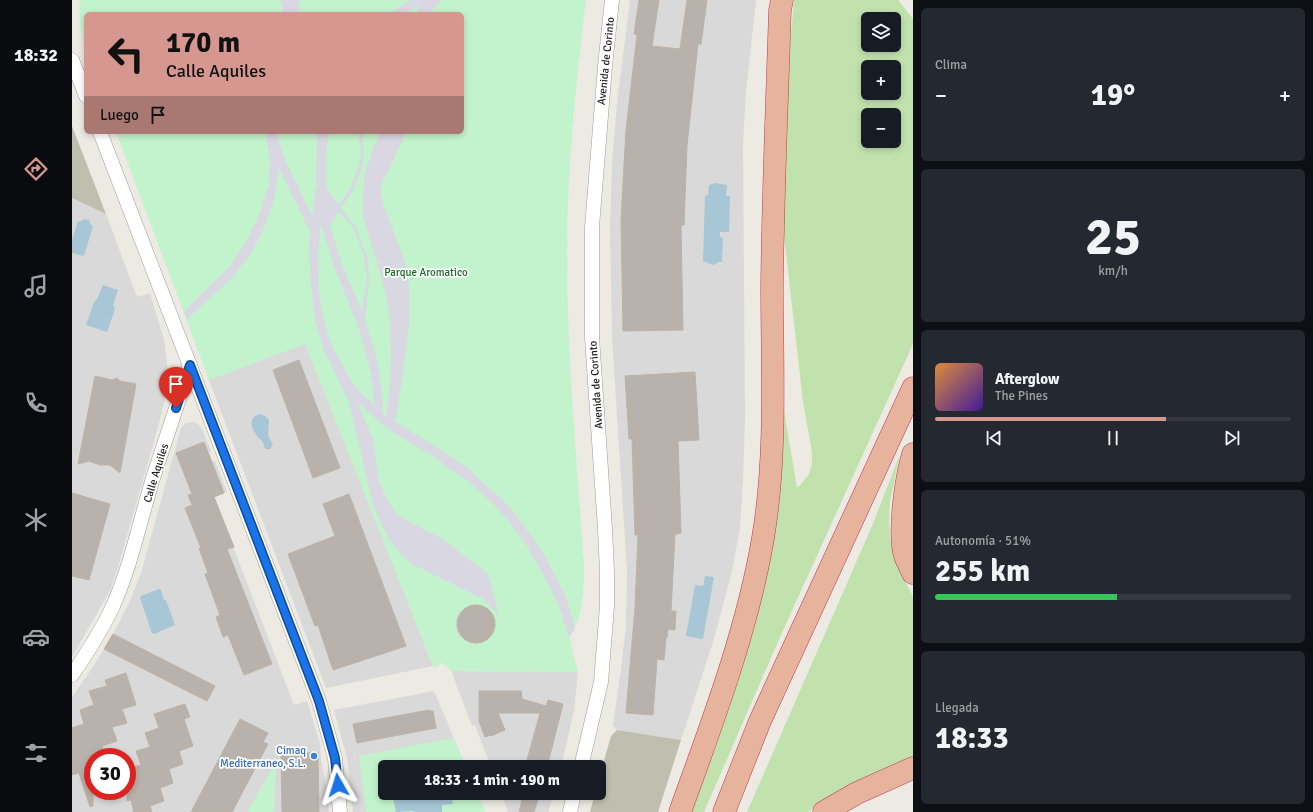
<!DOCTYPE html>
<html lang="es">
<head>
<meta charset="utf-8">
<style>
	body { margin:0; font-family:Signika,sans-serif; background:#242831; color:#f1f3f6; height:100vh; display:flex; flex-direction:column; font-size:15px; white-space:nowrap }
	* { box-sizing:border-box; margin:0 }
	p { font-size:13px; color:#9ea1a6 }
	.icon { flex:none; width:22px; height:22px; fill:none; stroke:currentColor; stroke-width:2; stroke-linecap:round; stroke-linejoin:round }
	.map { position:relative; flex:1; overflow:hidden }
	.sheet { display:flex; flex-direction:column; gap:8px; padding:8px; background:#0d0f14; width:400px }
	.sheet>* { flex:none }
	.banner { position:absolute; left:12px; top:12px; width:380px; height:122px; border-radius:6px; box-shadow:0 2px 6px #0003; background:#d59790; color:#111; overflow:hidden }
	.tools { position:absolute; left:789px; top:12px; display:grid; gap:8px }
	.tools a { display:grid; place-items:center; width:40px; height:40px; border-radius:6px; background:#171b24; box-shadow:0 2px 6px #0003; font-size:20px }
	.speed { position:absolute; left:12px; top:748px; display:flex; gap:8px; font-size:20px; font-weight:700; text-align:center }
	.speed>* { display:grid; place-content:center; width:52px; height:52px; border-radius:50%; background:#171b24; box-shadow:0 2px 6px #0003; line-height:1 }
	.speed .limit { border:6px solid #d22; background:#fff; color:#111 }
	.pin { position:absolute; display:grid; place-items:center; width:34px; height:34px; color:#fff; margin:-41px -17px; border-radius:50% 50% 50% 0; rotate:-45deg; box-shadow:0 0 4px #0007 }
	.pin .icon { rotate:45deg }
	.me { position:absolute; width:44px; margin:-22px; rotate:354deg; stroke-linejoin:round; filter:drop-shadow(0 0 3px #0008) }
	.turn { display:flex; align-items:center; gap:14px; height:84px; padding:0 16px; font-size:18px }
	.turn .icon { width:52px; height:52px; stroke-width:2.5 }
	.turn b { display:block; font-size:28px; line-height:34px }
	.then { display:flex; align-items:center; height:38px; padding:0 16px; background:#0003; gap:8px; font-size:15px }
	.big { font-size:30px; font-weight:800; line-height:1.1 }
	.sheet .widget { flex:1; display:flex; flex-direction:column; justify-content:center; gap:6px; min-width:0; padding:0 14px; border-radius:6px; background:#242831 }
	.sheet .dial { align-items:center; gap:0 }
	.dial b { font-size:52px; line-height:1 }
	.song { display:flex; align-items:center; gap:12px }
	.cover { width:48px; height:48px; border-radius:6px; background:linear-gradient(135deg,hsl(30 70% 55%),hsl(260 70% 35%)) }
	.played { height:4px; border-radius:2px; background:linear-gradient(90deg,#d59790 65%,#363941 65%) }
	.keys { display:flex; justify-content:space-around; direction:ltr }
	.heat { display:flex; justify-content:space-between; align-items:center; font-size:22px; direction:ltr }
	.charge { height:6px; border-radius:3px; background:linear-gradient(90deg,#34c759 51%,#363941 0) }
	.trip { position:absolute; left:306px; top:760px; width:228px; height:40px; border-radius:6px; background:#171b24; box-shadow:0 2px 6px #0003; font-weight:800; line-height:40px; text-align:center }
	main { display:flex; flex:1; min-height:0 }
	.menu { display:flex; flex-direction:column; width:72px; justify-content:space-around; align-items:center; background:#090b0e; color:#9ea1a6 }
	.menu .icon { width:28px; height:28px }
	.menu .current { color:#d59790 }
	.menu b { font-size:18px; color:#f1f3f6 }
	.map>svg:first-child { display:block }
</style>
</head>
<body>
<main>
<nav class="menu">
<b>18:32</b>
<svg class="icon current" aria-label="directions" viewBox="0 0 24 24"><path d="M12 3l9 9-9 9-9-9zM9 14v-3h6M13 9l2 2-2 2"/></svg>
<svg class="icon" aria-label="music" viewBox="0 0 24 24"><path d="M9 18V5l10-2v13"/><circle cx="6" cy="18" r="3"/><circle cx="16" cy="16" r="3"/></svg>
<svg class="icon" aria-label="phone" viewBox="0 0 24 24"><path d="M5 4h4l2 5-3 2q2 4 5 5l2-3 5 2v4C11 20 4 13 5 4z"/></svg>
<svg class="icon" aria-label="climate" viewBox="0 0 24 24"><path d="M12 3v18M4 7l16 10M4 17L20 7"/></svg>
<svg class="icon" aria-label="car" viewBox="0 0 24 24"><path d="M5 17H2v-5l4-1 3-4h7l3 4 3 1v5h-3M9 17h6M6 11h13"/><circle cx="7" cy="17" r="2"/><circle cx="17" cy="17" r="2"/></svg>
<svg class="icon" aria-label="filters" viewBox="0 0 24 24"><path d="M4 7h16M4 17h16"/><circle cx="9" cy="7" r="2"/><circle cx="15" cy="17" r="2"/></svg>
</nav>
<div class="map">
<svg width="841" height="812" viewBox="0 0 841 812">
	<rect width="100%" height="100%" fill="#eceae2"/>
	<g fill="#dad9d9" fill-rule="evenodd">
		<polygon points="558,0 684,0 674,92 671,143 673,416 671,481 668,528 660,571 642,639 609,740 545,730 541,725 549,668 554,626 555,571 540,337 538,227 540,162 545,103"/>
		<polygon points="0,198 34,214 65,297 78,293 92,340 96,371 93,399 85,431 46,567 38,591 0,657"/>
		<polygon points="233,343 285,472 361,666 254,688 137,380"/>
		<path d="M121,422l5,2 4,5 9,22 -2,2 3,8h3l12,31 -13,5 80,208 13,-4 13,42 1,17 6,30 2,22h-257v-115l21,-30 20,-33 16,-31 12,-30 40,-145 5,-5zM21,757h34v34h-34z"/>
		<polygon points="380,671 506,672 502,711 489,767 419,767 403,725 400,726 381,676"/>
		<polygon points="362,691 394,767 313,767 313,793 405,793 413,812 281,812 275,758 262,710"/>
		<polygon points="429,793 482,793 476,812 436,812"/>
	</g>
	<g fill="#bebfaf">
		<polygon points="0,126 34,214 0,198"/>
		<polygon points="545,730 609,740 586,812 518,812 523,793 527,793 527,778 539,736"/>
	</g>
	<g fill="#c1e2ad" fill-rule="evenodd">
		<path d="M722,0h104l15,19v325l-133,293 -76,175h-14l30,-85 63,-322 14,83 5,-5 7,-9 3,-11v-11l-9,-50 -19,-167v-99l3,-54zM796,19h26v26h-26zM796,67h26v26h-26zM796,115h26v26h-26z"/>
		<polygon points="828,454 818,502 817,522 819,544 827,569 841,597 841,759 745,805 736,812 675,812 800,526"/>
	</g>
	<g fill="#c3f3cc">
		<path d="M8,0h506c-10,84 -19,168 -19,252 0,105 10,210 17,314 0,24 0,50 -15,71l9,35 -126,-1 -10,-8 -7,5 -2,-2 -128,-322 -96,36 -93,-248h346v-118h-376v38c-5,-17 -8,-35 -6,-52z"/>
		<polygon points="381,738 394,767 313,767 313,793 405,793 413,812 294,812 287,756"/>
		<polygon points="204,762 202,812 175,812"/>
	</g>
	<g fill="#d8d7e2" fill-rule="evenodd">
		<polygon points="208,0 228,0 226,14 210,14 211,9"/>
		<polygon points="339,0 370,0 356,14 344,14 347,5 332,14 317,14"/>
		<path d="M194,132h11l3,14 9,22 23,48 4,-31 1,-53h12l-3,22v31l2,6 11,14 11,-16 7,-17 4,-16v-9l-3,-15h4l2,21 -2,15 -9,23 -12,17 15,20 12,31 1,22 -4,40 10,31 7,39 1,23 3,2 3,-20 2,-36 -1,-38 -2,-17 -8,-33 -17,-55v-23l2,-22 8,-23 7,-17h25l-4,12 -20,41v11l3,10 17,45 6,19 2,19v35l-6,51 -8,46 70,45 44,40 32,43 16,30 10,21 8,29 -6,8 -11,-33 -9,-19 -22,-39 -19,-26 -17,-18 -23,-21 -14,-10 -1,1 -17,-14 -50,-30 -29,-26 16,37 6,43 10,21 8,11 9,6 38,20 44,34 13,49 -4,-10 -14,-14 -69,-34 -11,-8 -15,-19 -15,-33 -24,-103 -25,-52 -9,-29 -4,-35 -2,-30 1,-24 -31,-64 -5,31 -5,15 -8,21 -12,21 -16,21 -46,42 -3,-8 45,-44 18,-27 13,-27 9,-29 1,-22zM267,211l15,18 9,24 4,24 -5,35 -20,-47 -12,-40zM249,224l13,43 23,56 10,33 4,19 4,31 -13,-12 -11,-13 -21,-39 -8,-29 -3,-22 -1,-40z"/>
	</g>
	<g fill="#a7c6d6">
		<polygon points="644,183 655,185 654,196 658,196 657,232 648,232 648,237 651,238 650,262 647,262 641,265 631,261 633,196 636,195 637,185"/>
		<polygon points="12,219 17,220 19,225 21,226 12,256 0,253 0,240 6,221 8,222"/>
		<polygon points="31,285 46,290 41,305 43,309 35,332 14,325 22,302 25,299"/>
		<path d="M187,414l6,2 4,4 -1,15 5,10 -3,4h-4l-2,-2 -1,-5c-8,-7 -19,-22 -4,-28z"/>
		<polygon points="633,576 642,577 631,639 614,636 623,585 631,586"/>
		<polygon points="87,589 89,590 92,600 94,600 103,625 82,634 80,633 68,598 69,596"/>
		<polygon points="320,793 379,793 381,804 370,805 370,812 342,812 342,811 324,812"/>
	</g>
	<g fill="#b9b2ac" stroke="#bcb2a6">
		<polygon points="567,0 587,0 580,46 608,49 615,0 635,0 629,44 626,44 615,145 612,225 609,225 611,330 551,331 549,220 554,130 565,35 562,34"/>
		<polygon points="227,360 268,468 241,478 201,370"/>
		<polygon points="623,372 627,440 606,441 609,533 603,534 599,611 604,611 603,630 596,629 595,638 594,638 592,660 585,659 581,715 554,713 563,608 566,535 563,535 560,439 557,439 553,376"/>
		<polygon points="23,376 40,380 45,378 48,381 64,384 48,473 38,465 28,465 17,461 6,464"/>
		<polygon points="132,442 152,493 142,497 162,547 155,549 200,664 172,675 156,635 151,637 144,617 148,615 133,574 136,573 127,548 129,548 113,508 120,505 116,495 120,494 104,453"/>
		<polygon points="0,493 38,504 17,580 0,576"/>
		<polygon points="277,494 334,646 261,670 246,625 243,626 216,554 263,536 251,504"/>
		<circle cx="404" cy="624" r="19"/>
		<polygon points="41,634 143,686 135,701 32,649"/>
		<polygon points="54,673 64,705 50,709 55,723 40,727 45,741 30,746 34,757 21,757 21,806 18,807 7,773 0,775 0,728 12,724 8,710 22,705 17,691 35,686 33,680"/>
		<polygon points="407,691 449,691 450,699 474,706 476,700 491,704 475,767 453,767 468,713 426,713 433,730 419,736 419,735 413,737 407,721"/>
		<polygon points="113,704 118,717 112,719 121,746 107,751 111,764 97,769 101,783 88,788 92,801 78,806 80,812 62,812 59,800 55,801 55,785 59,784 55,769 69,765 64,751 78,747 73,733 87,728 82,714"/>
		<polygon points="357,710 357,711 361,711 364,728 285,743 281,724"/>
		<polygon points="168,719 196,733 191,742 196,744 186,763 160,812 119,812"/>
		<polygon points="209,753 246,753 247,812 210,812"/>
		<polygon points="446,793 468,793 462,812 447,812 450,800 445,799"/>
	</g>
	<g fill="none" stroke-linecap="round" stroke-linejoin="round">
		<defs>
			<g id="minor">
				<polyline points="0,60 14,96"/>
				<polyline points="28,132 247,701 263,758 268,812"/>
				<path d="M0,675c15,-22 30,-45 41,-69 18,-41 27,-85 40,-128 12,-37 25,-75 37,-113"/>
				<polyline points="509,767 529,682 535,606 535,572 533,529 520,337 520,227 533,66 540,0"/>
				<polyline points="498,812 502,793"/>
			</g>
			<g id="trunk">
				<path d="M841,454c-7,24 -15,78 -8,102 2,5 5,11 8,17"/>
				<path d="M608,812c32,-89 67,-180 83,-274 14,-83 9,-169 9,-253 1,-92 5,-183 8,-275l2,-10"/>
				<polyline points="652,812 688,721 841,388"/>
				<polyline points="752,812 785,793 841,768"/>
			</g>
		</defs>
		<use href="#minor" stroke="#9d9d9d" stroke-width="15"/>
		<use href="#trunk" stroke="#c43557" stroke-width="23"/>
		<use href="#minor" stroke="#fff" stroke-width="14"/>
		<use href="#trunk" stroke="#e6b49c" stroke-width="22"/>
	</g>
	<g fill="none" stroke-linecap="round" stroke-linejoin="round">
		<defs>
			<polyline id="route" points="104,408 118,365 247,701 263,758 266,785"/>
		</defs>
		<use href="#route" stroke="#114b97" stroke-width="10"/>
		<use href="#route" stroke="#1a73e8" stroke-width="7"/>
	</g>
	<circle fill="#3f7fe0" stroke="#fff" stroke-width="1.5" cx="242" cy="756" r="4"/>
	<g text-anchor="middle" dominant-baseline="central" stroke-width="3.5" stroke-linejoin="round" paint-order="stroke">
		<g font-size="11" fill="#1c1c1c" stroke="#fff">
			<text transform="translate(534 61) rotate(-84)">Avenida de Corinto</text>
			<text transform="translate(524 385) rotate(-94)">Avenida de Corinto</text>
			<text transform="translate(84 473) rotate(-73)">Calle Aquiles</text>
		</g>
		<g font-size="11" fill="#166d27" stroke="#fff">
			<text x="354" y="272">Parque Aromatico</text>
		</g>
		<g font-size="11" fill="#366cbe" stroke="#fff" text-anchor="end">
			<text x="234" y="750">Cimaq<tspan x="234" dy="13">Mediterraneo, S.L.</tspan></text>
		</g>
	</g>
</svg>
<div class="tools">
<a><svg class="icon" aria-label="layers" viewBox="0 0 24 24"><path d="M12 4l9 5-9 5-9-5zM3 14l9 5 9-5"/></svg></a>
<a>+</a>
<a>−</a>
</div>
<div class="speed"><div class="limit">30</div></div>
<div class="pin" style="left:104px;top:408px;background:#d93025"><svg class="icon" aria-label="arrive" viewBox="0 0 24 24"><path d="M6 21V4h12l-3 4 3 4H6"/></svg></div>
<svg class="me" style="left:266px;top:785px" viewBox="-20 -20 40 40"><path d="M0-17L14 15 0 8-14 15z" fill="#1a73e8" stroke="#fff" stroke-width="4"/></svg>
<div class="trip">18:33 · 1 min · 190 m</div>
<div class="banner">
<div class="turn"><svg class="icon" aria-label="left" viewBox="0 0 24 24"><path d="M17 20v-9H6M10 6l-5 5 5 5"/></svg><div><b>170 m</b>Calle Aquiles</div></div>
<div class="then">Luego<svg class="icon" aria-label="arrive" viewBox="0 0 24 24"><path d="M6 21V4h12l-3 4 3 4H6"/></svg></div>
</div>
</div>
<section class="sheet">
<div class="widget"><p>Clima</p>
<div class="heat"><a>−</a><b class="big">19°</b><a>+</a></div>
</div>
<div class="widget dial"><b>25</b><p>km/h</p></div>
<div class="widget">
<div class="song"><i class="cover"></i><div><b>Afterglow</b><p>The Pines</p></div></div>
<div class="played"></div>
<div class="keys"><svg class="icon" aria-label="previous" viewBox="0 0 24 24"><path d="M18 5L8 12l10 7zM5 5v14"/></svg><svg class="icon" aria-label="pause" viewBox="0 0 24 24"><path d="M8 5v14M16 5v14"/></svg><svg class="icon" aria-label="next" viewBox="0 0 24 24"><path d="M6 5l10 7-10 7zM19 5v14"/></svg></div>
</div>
<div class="widget"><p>Autonomía · 51%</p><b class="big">255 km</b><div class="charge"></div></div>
<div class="widget"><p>Llegada</p><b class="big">18:33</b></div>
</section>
</main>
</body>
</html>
